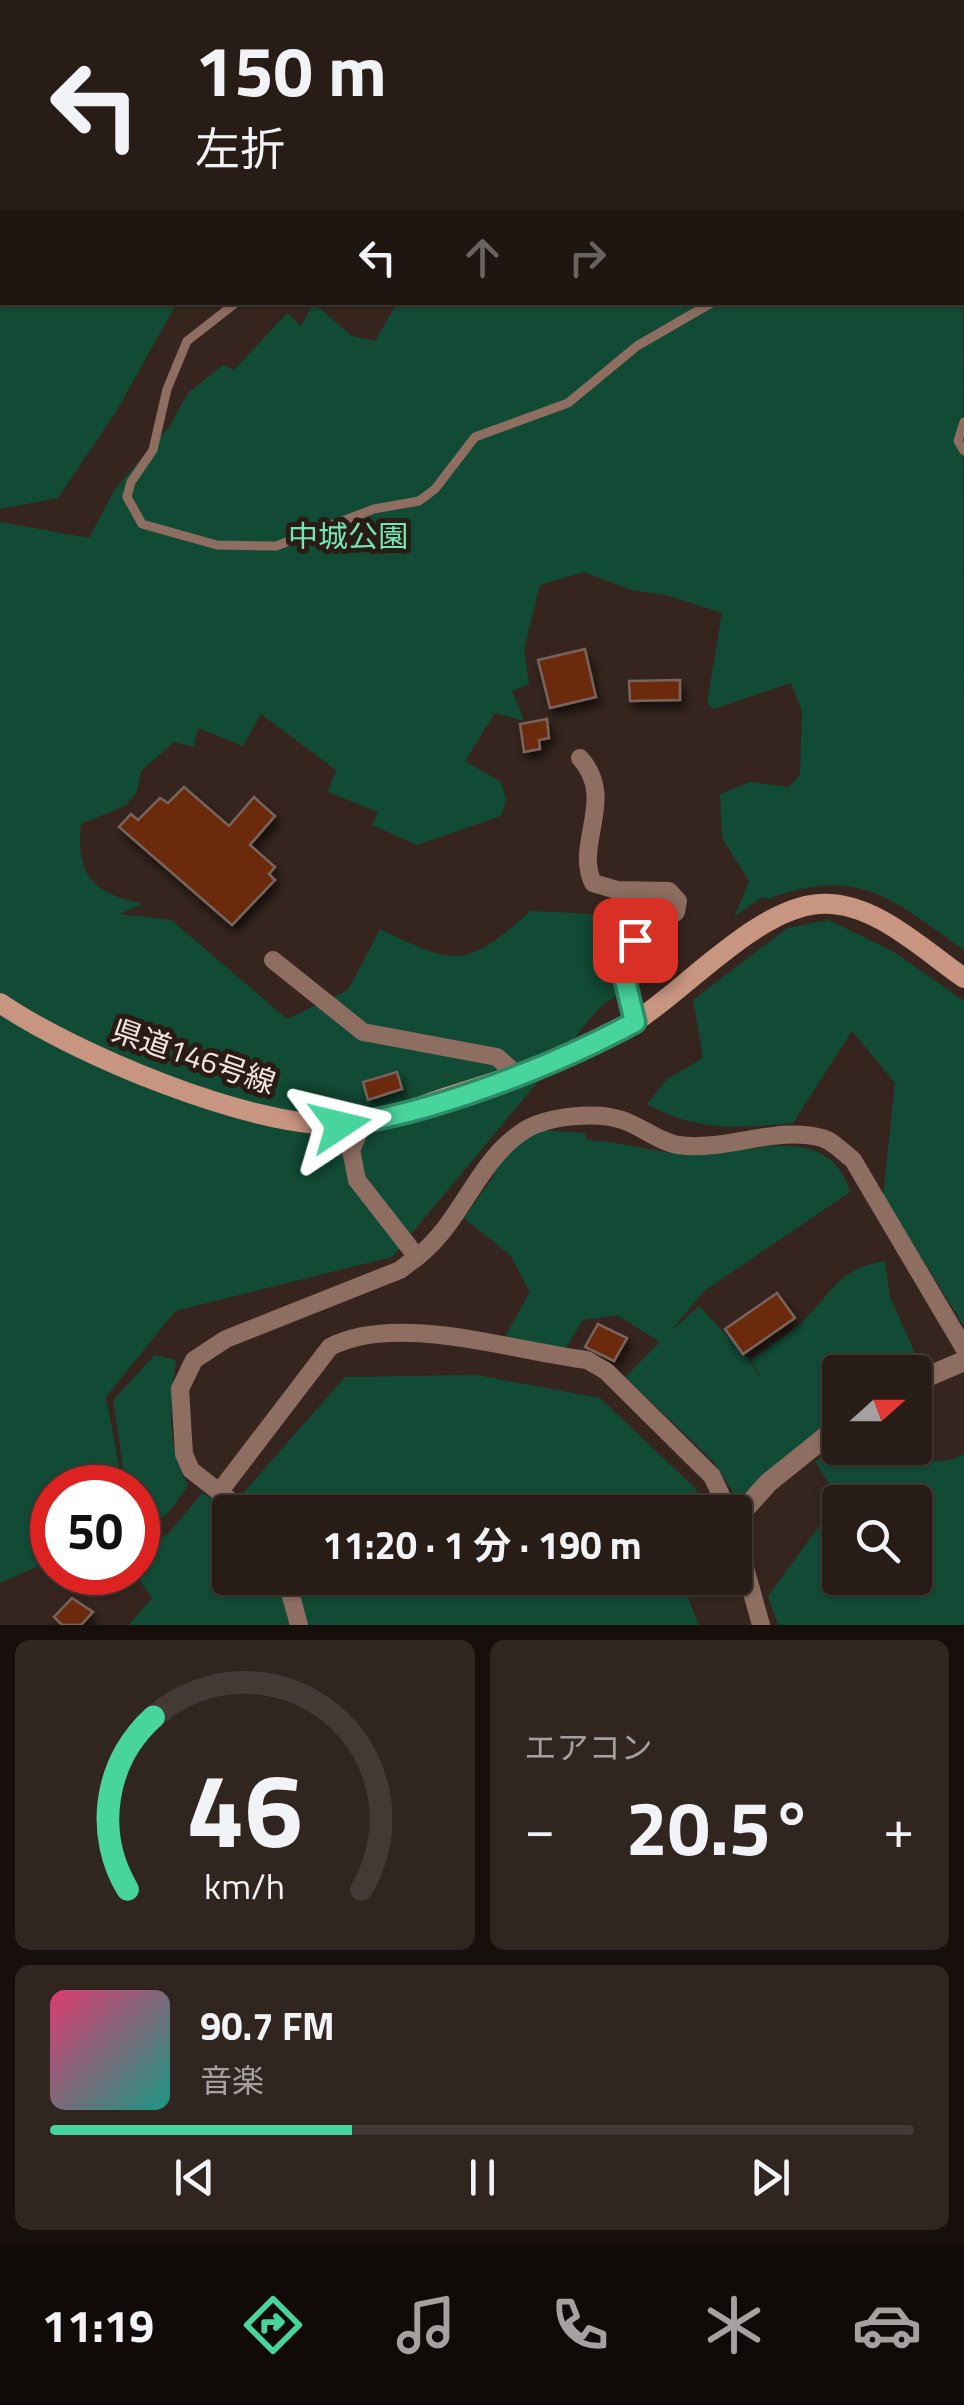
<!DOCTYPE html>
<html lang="ja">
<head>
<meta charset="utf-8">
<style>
	body { margin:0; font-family:"Titillium Web","Noto Sans JP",sans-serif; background:#30251f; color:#f1f3f6; height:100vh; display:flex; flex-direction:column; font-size:38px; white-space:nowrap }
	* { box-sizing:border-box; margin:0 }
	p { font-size:32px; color:#a5a1a1 }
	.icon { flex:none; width:55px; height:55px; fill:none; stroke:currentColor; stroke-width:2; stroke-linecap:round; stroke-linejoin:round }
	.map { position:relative; height:1625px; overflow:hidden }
	.side { display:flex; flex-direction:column; gap:15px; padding:15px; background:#160f0c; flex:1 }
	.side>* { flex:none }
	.guide { position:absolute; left:0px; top:0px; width:965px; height:305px; box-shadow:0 2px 8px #0004,0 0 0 2px #443a35; background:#281c16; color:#f1f3f6; overflow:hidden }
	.needle { width:65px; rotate:69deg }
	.tools { position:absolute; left:822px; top:1355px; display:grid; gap:20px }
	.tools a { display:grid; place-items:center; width:110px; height:110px; border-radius:10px; background:#281c16; box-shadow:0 2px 8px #0004,0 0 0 2px #443a35; font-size:50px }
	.speed { position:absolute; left:30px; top:1465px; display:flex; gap:20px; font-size:50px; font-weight:700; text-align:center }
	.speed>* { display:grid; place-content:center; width:130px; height:130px; border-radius:50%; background:#281c16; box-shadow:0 2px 8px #0004,0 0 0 2px #443a35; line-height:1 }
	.speed .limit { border:15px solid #d22; background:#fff; color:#111 }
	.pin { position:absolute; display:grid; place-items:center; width:85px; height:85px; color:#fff; margin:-42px; border-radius:20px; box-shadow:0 5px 15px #0006 }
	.me { position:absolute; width:110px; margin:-55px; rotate:80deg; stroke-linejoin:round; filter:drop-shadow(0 0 8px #0008) }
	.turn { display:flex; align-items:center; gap:35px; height:210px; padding:0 30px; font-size:45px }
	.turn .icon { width:130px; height:130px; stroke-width:2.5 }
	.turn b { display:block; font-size:70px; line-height:85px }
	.lanes { display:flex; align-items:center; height:95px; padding:0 30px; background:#0003; justify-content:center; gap:50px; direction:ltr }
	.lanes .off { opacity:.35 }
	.big { font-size:75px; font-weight:700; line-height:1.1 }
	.side .card { flex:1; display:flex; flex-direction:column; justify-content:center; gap:15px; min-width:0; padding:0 35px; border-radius:15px; background:#30251f }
	.side .dial { align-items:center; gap:0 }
	.dial svg { height:260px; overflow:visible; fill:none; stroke:#443a35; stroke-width:7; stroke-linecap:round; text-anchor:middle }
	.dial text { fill:#f1f3f6; stroke:none }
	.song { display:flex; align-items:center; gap:30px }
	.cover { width:120px; height:120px; border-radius:15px; background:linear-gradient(135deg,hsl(340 70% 55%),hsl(170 70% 35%)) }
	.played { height:10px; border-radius:5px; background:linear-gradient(90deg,#48d49d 35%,#443a35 35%) }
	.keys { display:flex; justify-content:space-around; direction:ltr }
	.heat { display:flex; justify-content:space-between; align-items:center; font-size:55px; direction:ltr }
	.side .tiles { flex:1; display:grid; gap:15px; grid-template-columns:1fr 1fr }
	.card:last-child { grid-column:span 2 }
	.trip { position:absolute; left:212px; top:1495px; width:540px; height:100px; border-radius:10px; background:#281c16; box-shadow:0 2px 8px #0004,0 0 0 2px #443a35; font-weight:700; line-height:100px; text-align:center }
	.menu { display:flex; height:160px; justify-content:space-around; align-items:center; background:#100b09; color:#a5a1a1 }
	.menu .icon { width:70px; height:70px }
	.menu .current { color:#48d49d }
	.menu b { font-size:45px; color:#f1f3f6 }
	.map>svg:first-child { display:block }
</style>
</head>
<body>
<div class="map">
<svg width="964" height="1625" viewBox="0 0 964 1625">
	<defs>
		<filter id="shadow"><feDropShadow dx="4" dy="7" stdDeviation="5" flood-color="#0009"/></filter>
	</defs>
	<rect width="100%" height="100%" fill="#35251e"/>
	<g fill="#124b35" fill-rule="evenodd">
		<polygon points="0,0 657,0 658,2 2,2 2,302 188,303 174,308 117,410 58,498 0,509"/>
		<path d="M963,44l1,906c-73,-51 -105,-85 -196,-51l-6,-2 -28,20 15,-36 -27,-43 -2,-44 30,-12 39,5 11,-12 2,-63 -11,-29 -77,26 -7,-6 15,-90 -56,-18 -35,-5 -47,-18 -44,13 -16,64 5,35 -17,7 12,30 -29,-8 -30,48 36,21 5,18 -5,16 -84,29 -45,-20 6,-13 -50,-20 8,-22 -75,-56 -18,32 -45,-18 -4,19 -20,-5 -33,29 -4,21 -12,14 -44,18c-5,53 12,69 62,80l-24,10 52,6 116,99 61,-29 32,-61c78,38 85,39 151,-18l86,4 31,58 -48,34 -208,250 -217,54 -69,86 17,90 -71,1v72l-52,23v-1061l89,16 26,-49 54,-62 19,-34 35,-28 11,5 53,-57 14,13 12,-23 39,33 23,5 22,-38 565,-1z"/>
		<path d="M829,920l65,32 70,49v325l-81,-130 12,-113 -43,-52 -59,92c-55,5 -96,9 -146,-19l20,-25 36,-21 -10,-58 94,-72z"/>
		<path d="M543,1130l42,3 2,7c36,2 64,12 99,14 57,3 142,-37 164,38l-146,99 -34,41 29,-26 49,52 18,28 -15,-26c19,-15 42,-28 58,-45 26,-28 33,-47 76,-54l5,36 35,79 -85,-4v43l-99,90 -28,-44 -88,-84 35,-35 -43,-27 -34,5 -18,29 -60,-13 25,-44 -20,-37 -46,-37 31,-44 -2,-4 33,-35z"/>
		<path d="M155,1355l21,5c-5,46 -11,83 12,126l-20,27 -29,21 -1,-46 -12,-1 -13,-87z"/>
		<polygon points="476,1375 600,1398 696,1489 706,1512 230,1512 230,1578 680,1578 699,1625 129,1625 152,1598 135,1573 138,1551 168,1534 202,1493 230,1508 345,1377"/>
		<path d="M840,1441v7h71c16,16 34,17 53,6v171h-186l-10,-29 71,-97 -24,-37zM840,1502h75v76h-75z"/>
	</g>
	<g fill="#6c2c0d" stroke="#78645d" stroke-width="2.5" filter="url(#shadow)">
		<polygon points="585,649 596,697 550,708 538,660"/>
		<polygon points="680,680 680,700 630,701 629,681"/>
		<polygon points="547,719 549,738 539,740 540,749 524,752 520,724"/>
		<polygon points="184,787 229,826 254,797 275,816 250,845 275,867 269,874 275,880 232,925 119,827 131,814 138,820 160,798 168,803"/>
		<polygon points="397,1072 402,1089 368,1100 363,1082"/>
		<polygon points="777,1293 795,1318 743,1354 725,1329"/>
		<polygon points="598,1324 627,1338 614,1361 585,1347"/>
		<polygon points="72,1598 93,1612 81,1625 62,1625 54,1617"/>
	</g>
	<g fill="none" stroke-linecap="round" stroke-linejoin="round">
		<g stroke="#8e6e61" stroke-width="9">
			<polyline points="122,0 122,2"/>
			<polyline points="962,135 964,134"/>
			<polyline points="0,183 2,181"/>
			<polyline points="962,232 964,233"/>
			<polyline points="237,302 187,341 167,389 153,450 131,482 127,497 142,524 217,545 276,546 374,509 419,501 435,489 475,437 568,403 637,346 713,302"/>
			<polyline points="964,422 958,441 964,451"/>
		</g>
		<g stroke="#8e6e61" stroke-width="18">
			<polyline points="952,0 953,2"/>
			<polyline points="962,24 964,27"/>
			<path d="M580,758c37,41 -6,85 13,125l24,7 52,1 9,10 -2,11c-57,35 -56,47 -41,110"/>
			<polyline points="273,960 363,1032 497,1057 516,1074"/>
			<path d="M417,1257c45,-34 59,-96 108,-127 23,-14 72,-19 97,-10 19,6 37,22 56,25 47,7 99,-20 144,-7 11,3 22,15 31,22l111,188"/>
			<path d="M220,1491l110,-144c66,-35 183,4 257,13l19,11 106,105 17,36"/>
			<polyline points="245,1512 191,1470 184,1454 180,1389 194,1360 226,1339 400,1270 417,1257 357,1180 351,1150 363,1123"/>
			<polyline points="735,1532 761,1625"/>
			<polyline points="286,1578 299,1625"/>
		</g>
		<g stroke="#8e6e61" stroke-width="20">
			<polyline points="915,1382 964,1361"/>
			<polyline points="735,1520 768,1483 840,1425"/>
		</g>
		<path stroke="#c89580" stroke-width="20" d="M0,1003c75,51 247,123 338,122 38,0 74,-16 109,-28 65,-21 131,-39 189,-76 51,-33 122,-113 183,-117 54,-4 103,45 145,74"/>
	</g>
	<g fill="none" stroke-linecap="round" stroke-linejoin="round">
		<defs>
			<path id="route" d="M340,1125c87,-9 218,-61 295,-103l-12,-50 12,-32"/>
		</defs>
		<use href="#route" stroke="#2f8a66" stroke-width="25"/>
		<use href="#route" stroke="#48d49d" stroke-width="18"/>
	</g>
	<g text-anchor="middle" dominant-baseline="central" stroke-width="10" stroke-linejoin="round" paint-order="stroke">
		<g font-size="30" fill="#70e7b4" stroke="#2b1b15">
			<text x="348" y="536">中城公園</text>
		</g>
		<g font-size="30" fill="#f0e5e0" stroke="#2b1b15">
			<text transform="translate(194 1056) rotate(19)">県道146号線</text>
		</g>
	</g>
</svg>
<div class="tools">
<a><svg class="needle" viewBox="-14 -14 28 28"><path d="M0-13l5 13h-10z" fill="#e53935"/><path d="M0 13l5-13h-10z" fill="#a5a1a1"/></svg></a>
<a><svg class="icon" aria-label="search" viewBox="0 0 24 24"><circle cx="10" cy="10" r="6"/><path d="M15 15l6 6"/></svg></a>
</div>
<div class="speed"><div class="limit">50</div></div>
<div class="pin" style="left:635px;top:940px;background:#d93025"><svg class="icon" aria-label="arrive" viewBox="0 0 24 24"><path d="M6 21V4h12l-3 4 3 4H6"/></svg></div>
<svg class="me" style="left:340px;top:1125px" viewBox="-20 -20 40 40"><path d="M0-17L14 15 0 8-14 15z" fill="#48d49d" stroke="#fff" stroke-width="4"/></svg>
<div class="trip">11:20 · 1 分 · 190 m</div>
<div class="guide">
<div class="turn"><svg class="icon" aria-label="left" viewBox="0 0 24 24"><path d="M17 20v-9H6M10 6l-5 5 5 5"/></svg><div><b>150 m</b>左折</div></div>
<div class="lanes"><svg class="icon" aria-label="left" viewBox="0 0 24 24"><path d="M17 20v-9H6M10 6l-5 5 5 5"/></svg><svg class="icon off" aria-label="ahead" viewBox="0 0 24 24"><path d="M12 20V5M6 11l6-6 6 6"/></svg><svg class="icon off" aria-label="right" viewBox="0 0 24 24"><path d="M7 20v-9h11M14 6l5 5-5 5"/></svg></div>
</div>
</div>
<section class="side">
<div class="tiles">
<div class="card dial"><svg viewBox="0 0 100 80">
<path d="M14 69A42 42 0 1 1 86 69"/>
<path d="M14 69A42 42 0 0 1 22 16" stroke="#48d49d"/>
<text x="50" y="56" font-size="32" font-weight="700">46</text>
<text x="50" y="72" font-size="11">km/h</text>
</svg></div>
<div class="card"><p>エアコン</p>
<div class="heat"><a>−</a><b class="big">20.5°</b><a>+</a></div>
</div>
<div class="card">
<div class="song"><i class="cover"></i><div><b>90.7 FM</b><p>音楽</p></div></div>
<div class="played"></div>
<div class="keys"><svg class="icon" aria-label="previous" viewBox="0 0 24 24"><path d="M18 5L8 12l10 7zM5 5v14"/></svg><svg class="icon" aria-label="pause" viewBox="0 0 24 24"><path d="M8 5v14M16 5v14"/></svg><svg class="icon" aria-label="next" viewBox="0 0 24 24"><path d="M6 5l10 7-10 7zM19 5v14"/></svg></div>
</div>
</div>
</section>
<nav class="menu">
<b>11:19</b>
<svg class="icon current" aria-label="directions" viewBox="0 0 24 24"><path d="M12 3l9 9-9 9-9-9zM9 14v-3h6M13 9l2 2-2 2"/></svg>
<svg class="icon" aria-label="music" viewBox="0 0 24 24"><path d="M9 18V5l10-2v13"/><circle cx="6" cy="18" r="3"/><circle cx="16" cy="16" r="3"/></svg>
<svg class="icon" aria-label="phone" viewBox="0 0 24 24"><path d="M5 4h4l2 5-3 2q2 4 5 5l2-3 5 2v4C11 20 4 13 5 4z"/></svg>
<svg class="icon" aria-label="climate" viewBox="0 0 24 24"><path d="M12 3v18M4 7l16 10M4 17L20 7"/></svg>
<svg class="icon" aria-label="car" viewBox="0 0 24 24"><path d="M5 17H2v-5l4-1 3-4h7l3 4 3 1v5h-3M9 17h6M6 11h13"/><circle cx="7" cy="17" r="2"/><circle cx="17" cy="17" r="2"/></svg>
</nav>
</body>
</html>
